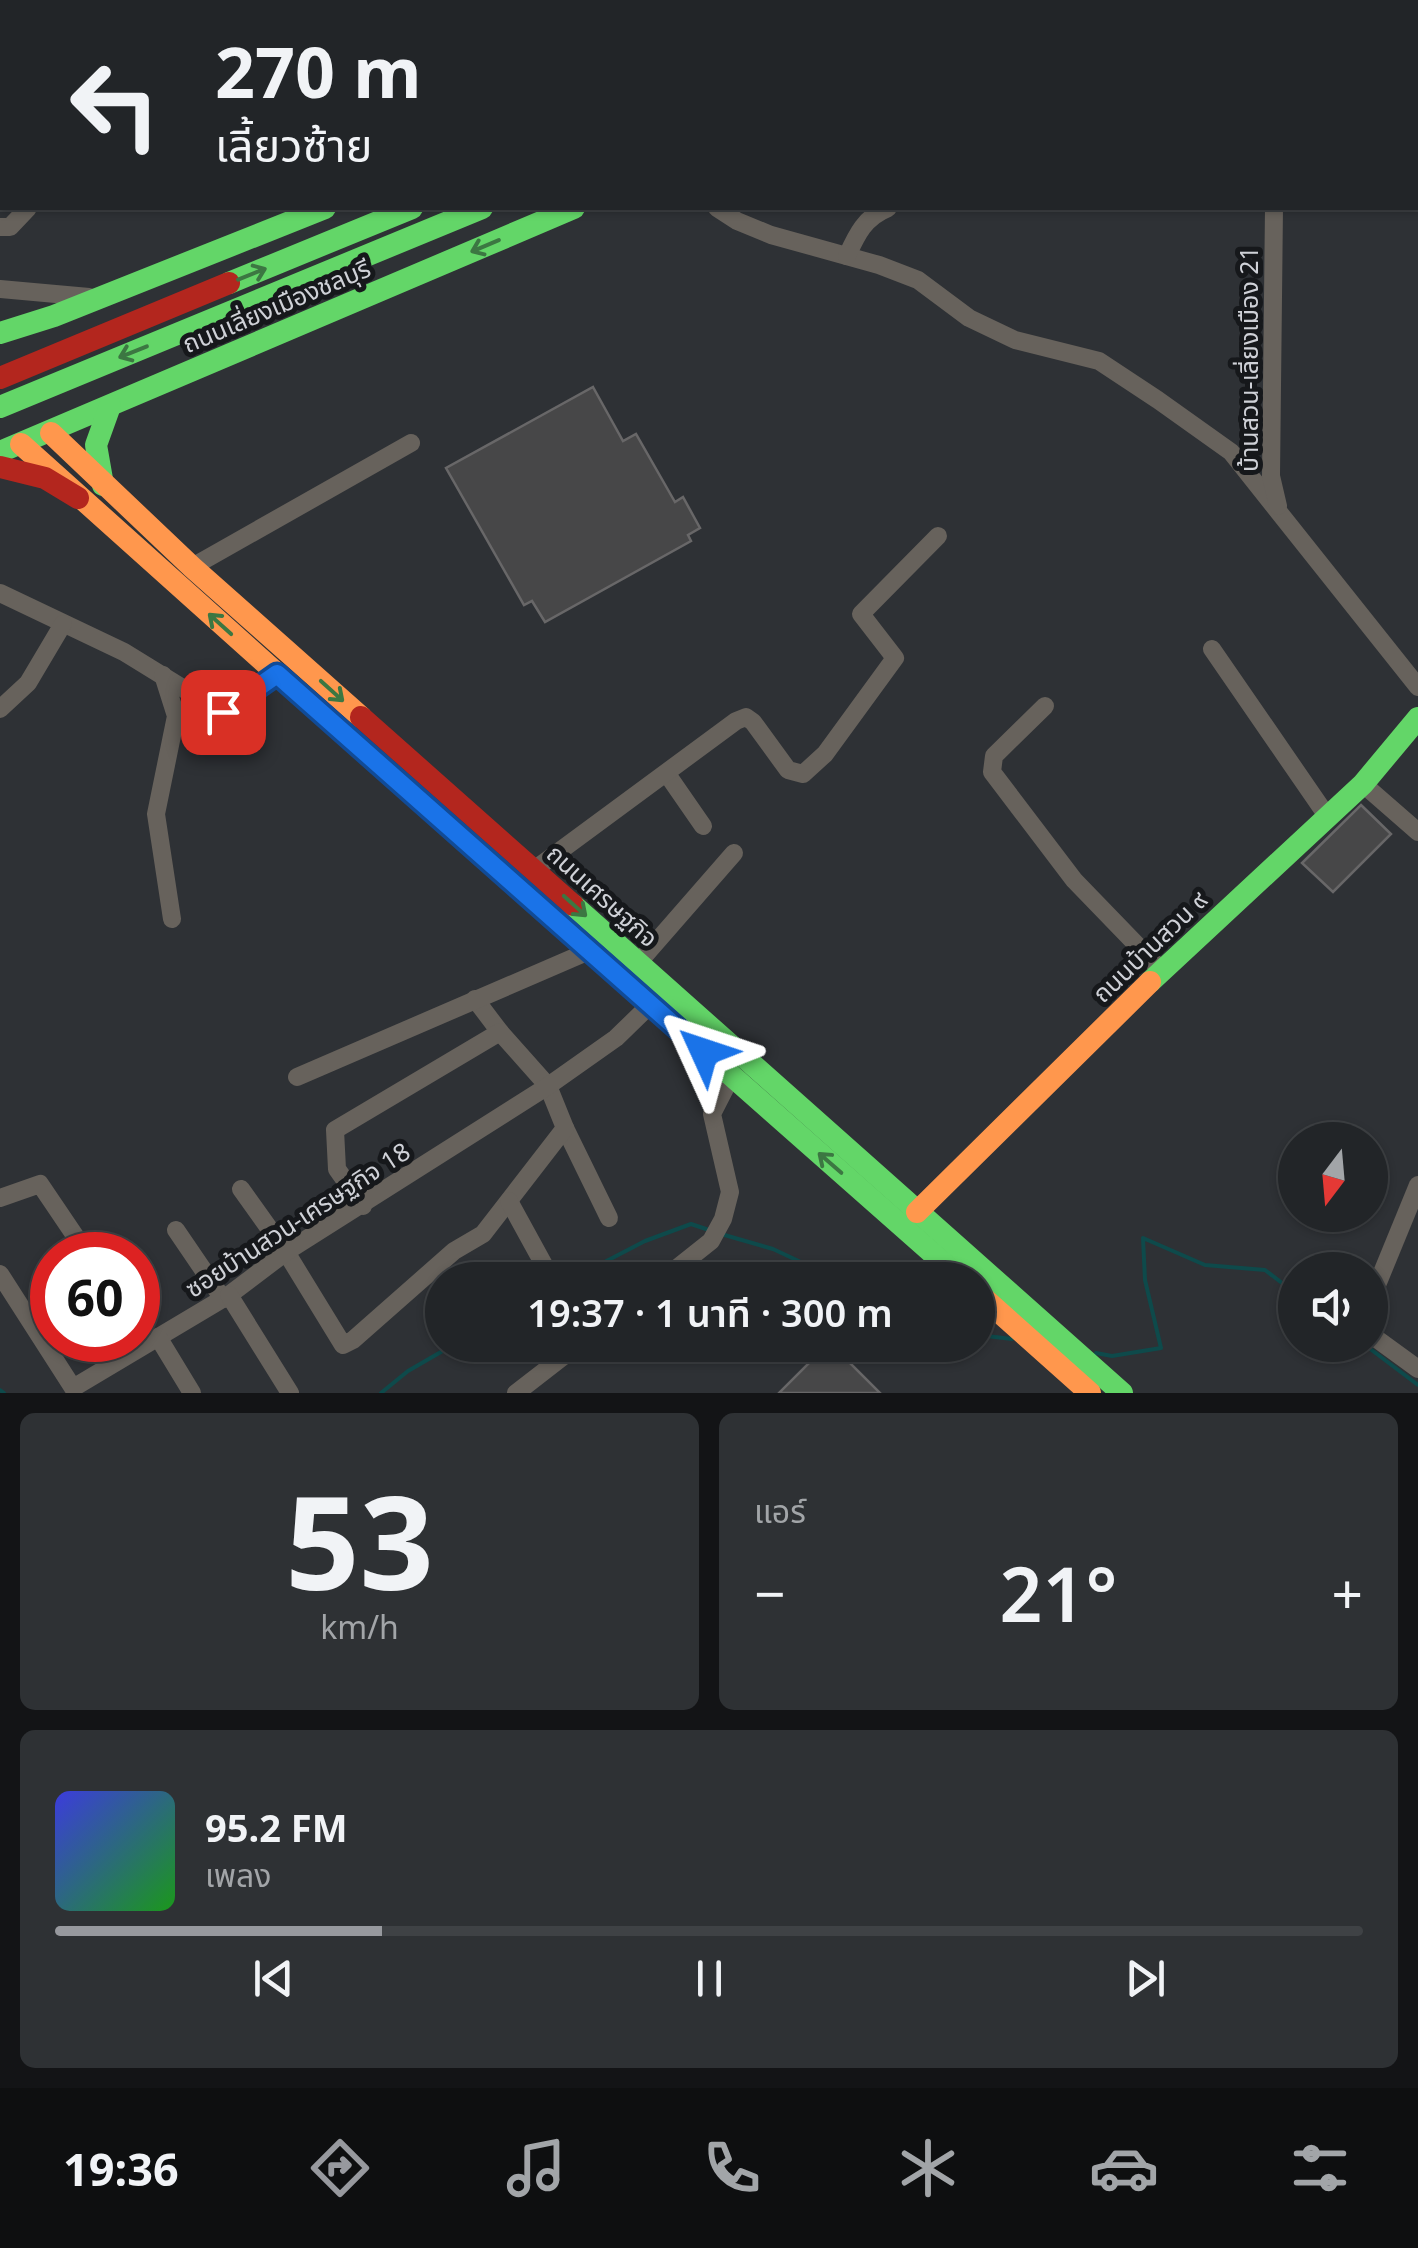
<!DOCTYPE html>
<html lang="th">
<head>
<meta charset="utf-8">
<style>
	body { margin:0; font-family:"Noto Sans","Noto Sans Thai",sans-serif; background:#2e3134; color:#f1f3f6; height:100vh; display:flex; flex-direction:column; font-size:38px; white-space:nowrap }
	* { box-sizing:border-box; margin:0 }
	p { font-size:32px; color:#a2a5a8 }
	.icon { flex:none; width:55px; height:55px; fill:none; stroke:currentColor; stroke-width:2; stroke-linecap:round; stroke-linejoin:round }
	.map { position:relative; height:1393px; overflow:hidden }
	.details { display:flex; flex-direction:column; gap:20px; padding:20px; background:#131416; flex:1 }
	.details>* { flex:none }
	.banner { position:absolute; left:0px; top:0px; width:1420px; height:210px; box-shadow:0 2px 8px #0004,0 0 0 2px #3f4245; background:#222528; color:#f1f3f6; overflow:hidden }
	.needle { width:65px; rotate:196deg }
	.buttons { position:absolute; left:1278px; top:1122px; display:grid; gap:20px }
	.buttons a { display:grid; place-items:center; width:110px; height:110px; border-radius:50%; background:#222528; box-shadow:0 2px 8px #0004,0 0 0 2px #3f4245; font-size:50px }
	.speed { position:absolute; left:30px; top:1232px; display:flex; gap:20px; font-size:50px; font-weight:700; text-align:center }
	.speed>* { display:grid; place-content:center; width:130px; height:130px; border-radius:50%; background:#222528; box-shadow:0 2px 8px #0004,0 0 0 2px #3f4245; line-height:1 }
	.speed .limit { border:15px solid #d22; background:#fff; color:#111 }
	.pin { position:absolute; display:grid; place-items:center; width:85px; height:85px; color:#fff; margin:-42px; border-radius:20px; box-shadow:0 5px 15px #0006 }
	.me { position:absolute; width:110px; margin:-55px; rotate:312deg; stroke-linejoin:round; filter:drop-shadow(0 0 8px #0008) }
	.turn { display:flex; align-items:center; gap:35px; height:210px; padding:0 50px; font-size:45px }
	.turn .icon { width:130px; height:130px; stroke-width:2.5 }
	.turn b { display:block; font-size:70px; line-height:85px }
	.big { font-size:75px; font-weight:600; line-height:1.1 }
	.details .card { flex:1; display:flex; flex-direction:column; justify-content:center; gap:15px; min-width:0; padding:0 35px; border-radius:15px; background:#2e3134 }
	.details .dial { align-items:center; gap:0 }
	.dial b { font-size:130px; line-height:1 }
	.song { display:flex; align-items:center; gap:30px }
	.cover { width:120px; height:120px; border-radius:15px; background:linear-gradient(135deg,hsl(240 70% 55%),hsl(120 70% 35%)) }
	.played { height:10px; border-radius:5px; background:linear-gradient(90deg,#97999e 25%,#3f4245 25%) }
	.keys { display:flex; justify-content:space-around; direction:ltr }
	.heat { display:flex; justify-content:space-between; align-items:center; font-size:55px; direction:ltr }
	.details .tiles { flex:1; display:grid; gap:20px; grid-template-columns:1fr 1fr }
	.card:last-child { grid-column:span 2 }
	.trip { position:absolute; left:425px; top:1262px; width:570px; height:100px; border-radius:50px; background:#222528; box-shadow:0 2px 8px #0004,0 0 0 2px #3f4245; font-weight:600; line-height:100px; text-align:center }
	.tab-bar { display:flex; height:160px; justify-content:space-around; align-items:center; background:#0e0f10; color:#a2a5a8 }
	.tab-bar .icon { width:70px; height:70px }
	.tab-bar .on { color:#97999e }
	.tab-bar b { font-size:45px; color:#f1f3f6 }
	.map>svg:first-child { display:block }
</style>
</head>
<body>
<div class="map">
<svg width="1418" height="1393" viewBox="0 0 1418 1393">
	<rect width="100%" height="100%" fill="#2e3135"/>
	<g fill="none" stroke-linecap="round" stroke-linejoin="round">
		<g stroke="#0e4a4b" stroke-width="4">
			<polyline points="721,1234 773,1249 839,1280"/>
			<polyline points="570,1280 645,1241 691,1224 712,1231"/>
			<polyline points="978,1335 1012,1339"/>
			<polyline points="1365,1345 1418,1385"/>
			<polyline points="1096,1353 1112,1356 1161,1348 1145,1280 1143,1238 1205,1265 1265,1270 1295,1293"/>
			<polyline points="0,1390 4,1393"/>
			<polyline points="381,1393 408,1371 453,1345"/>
		</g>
	</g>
	<g fill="#474748" stroke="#686768" stroke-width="2.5">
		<polygon points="593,387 623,441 636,434 675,502 683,497 700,528 688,535 691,541 545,622 532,601 524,605 446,468"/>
		<polygon points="1361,805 1391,834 1333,892 1302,863"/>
		<polygon points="827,1345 832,1345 880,1393 779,1393"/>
	</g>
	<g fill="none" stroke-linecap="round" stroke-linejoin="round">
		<g stroke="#67625c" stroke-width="18">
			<polyline points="2,0 5,2"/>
			<polyline points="475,0 476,2"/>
			<polyline points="1274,0 1274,2"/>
			<polyline points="104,2 105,0"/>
			<polyline points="0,154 2,152"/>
			<polyline points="717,208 737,221 771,235 879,265 918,280 969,318 1015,340 1099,361 1158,400 1231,452 1418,687"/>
			<polyline points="1274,208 1271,476 1278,506"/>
			<polyline points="0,227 10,227 28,208"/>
			<path d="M847,256c10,-22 18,-39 41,-48"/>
			<polyline points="0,289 89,297"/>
			<polyline points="192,567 411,443"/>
			<polyline points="0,593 124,652 223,713 277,674"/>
			<polyline points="1212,649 1327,816"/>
			<polyline points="163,675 176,716 156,814 172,919"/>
			<polyline points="1045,706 994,756 992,772 1074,880 1162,971"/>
			<polyline points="0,709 28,683 63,624"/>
			<polyline points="667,774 703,826"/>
			<polyline points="1363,784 1418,832"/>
			<polyline points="534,870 736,721 746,717 753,722 788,770 803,774 825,754 895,658 861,614 938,536"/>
			<polyline points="638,963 734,853"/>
			<polyline points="475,999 500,1032"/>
			<polyline points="297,1077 589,951"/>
			<polyline points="565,1128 609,1218"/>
			<polyline points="241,1189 286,1252 343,1345 353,1340 454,1251 483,1234 565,1128 548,1086 500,1032 335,1130 337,1169 363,1206"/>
			<polyline points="0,1198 40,1184 88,1255"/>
			<polyline points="509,1201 549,1274"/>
			<polyline points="176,1230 223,1299"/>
			<polyline points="0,1274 73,1388 229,1295 286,1252 548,1086 616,1038 651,1004"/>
			<polyline points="662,1280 711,1241 723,1219 730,1192 712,1114 731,1077"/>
			<polyline points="229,1295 290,1393"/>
			<polyline points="1370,1302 1418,1185"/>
			<polyline points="1370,1334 1418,1369"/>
			<polyline points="158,1337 192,1393"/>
			<polyline points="516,1393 578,1345"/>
		</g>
		<g stroke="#63d668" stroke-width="22">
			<polyline points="1004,2 1010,0"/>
			<polyline points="0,333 54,316 325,208"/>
			<polyline points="0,452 574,208"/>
			<polyline points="103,485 96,445 110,406"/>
			<polyline points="322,714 963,1280"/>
			<polyline points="573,905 1122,1393"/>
			<polyline points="1150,982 1363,784 1418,718"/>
		</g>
		<g stroke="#ff974d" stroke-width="22">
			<polyline points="875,2 881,0"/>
			<polyline points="51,433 192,567 361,717"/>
			<polyline points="21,444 322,714"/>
			<polyline points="917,1212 1150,982"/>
			<polyline points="978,1293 1090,1393"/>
		</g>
		<g stroke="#b3261e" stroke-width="22">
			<polyline points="0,467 45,478 78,498"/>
			<polyline points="361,717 573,905"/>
		</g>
		<g stroke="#63d668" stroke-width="22">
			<polyline points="229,283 412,208"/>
			<polyline points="0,407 482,208"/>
		</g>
		<polyline stroke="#b3261e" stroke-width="22" points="0,378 229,283"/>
	</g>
	<defs><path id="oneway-shaft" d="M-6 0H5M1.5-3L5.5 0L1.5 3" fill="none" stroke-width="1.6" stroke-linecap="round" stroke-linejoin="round" transform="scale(2.5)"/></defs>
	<g stroke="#3c7742">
		<use href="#oneway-shaft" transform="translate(485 246) rotate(157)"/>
		<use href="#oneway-shaft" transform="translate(252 274) rotate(-22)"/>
		<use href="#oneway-shaft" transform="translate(133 352) rotate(158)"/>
		<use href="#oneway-shaft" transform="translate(220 624) rotate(-138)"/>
		<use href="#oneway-shaft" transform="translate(332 691) rotate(42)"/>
		<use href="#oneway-shaft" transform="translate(575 906) rotate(42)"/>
		<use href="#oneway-shaft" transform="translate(830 1163) rotate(-139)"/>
	</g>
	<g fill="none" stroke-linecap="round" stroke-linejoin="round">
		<defs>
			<polyline id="route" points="223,712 277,674 704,1052"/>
		</defs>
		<use href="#route" stroke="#114b97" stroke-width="25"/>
		<use href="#route" stroke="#1a73e8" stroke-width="18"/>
	</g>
	<g text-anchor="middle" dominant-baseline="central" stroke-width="10" stroke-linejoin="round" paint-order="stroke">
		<g font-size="25" fill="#cfd1d7" stroke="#16181b">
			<text transform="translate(276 305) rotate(-23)">ถนนเลี่ยงเมืองชลบุรี</text>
			<text transform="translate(1248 359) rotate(-90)">บ้านสวน-เลี่ยงเมือง 21</text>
			<text transform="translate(603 895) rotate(42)">ถนนเศรษฐกิจ</text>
			<text transform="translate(1149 946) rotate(-44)">ถนนบ้านสวน ๙</text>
			<text transform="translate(297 1219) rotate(-33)">ซอยบ้านสวน-เศรษฐกิจ 18</text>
		</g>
	</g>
</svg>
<div class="buttons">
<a><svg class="needle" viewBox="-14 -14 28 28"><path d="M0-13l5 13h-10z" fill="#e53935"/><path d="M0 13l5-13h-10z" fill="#a2a5a8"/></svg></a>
<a><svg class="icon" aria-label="sound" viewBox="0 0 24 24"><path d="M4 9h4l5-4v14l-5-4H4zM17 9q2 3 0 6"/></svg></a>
</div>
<div class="speed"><div class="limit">60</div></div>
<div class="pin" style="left:223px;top:712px;background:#d93025"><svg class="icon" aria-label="arrive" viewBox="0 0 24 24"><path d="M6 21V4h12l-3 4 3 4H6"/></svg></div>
<svg class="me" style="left:704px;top:1052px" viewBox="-20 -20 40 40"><path d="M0-17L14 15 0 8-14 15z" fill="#1a73e8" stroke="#fff" stroke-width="4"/></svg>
<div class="trip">19:37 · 1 นาที · 300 m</div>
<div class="banner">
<div class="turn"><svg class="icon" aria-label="left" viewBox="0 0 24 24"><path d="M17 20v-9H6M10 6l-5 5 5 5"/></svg><div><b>270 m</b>เลี้ยวซ้าย</div></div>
</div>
</div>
<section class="details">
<div class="tiles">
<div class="card dial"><b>53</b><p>km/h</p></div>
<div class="card"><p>แอร์</p>
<div class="heat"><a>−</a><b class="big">21°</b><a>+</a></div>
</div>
<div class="card">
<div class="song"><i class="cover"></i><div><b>95.2 FM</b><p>เพลง</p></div></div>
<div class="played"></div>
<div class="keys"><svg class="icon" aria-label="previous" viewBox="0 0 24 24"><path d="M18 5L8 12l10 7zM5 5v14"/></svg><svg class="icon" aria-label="pause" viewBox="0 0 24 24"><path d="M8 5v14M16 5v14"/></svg><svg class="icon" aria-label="next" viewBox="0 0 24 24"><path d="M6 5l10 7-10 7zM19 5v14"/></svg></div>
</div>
</div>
</section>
<nav class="tab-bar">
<b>19:36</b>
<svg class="icon on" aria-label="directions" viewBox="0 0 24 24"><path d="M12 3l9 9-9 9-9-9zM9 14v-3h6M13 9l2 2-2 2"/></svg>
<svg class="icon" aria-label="music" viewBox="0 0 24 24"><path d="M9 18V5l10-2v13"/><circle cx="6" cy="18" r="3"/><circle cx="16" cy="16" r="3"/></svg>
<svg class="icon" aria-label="phone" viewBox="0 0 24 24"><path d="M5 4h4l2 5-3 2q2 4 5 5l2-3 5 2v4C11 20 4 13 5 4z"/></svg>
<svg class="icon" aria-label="climate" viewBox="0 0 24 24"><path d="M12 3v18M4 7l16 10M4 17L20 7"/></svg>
<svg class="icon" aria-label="car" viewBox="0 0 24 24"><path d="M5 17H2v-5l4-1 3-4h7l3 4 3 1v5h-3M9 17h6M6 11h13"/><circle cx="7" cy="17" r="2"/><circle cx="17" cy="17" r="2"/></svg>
<svg class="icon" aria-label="filters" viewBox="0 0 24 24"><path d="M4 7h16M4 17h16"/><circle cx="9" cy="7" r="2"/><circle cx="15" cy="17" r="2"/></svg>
</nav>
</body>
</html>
